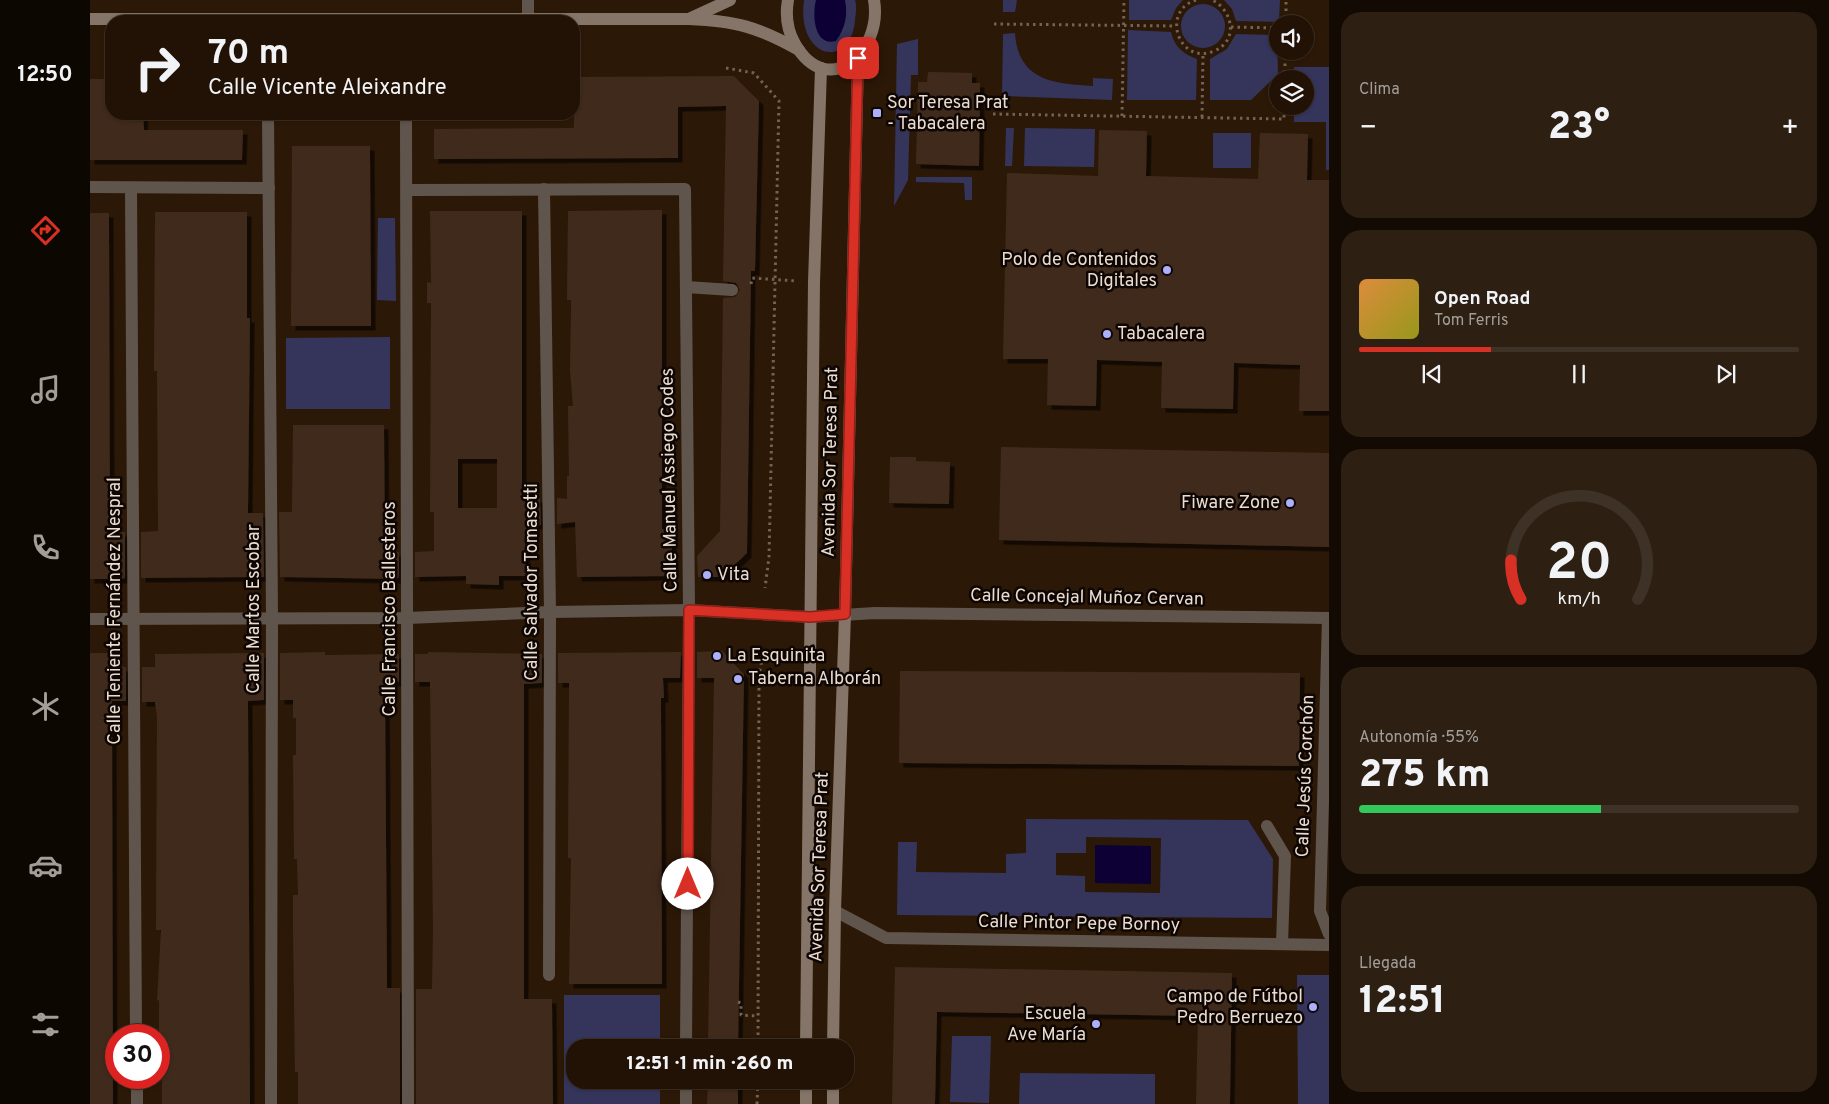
<!DOCTYPE html>
<html lang="es">
<head>
<meta charset="utf-8">
<style>
	body { margin:0; font-family:Overpass,sans-serif; background:#2d2013; color:#f1f3f6; height:100vh; display:flex; flex-direction:column; font-size:19px; white-space:nowrap }
	* { box-sizing:border-box; margin:0 }
	p { font-size:16px; color:#a29e9a }
	.icon { flex:none; width:28px; height:28px; fill:none; stroke:currentColor; stroke-width:2; stroke-linecap:round; stroke-linejoin:round }
	.map { position:relative; flex:1; overflow:hidden }
	.drawer { display:flex; flex-direction:column; gap:12px; padding:12px; background:#120a03; width:500px }
	.drawer>* { flex:none }
	.banner { position:absolute; left:15px; top:15px; width:475px; height:105px; border-radius:20px; box-shadow:0 1px 4px #0004,0 0 0 1px #3e3227; background:#211205; color:#f1f3f6; overflow:hidden }
	.tools { position:absolute; left:1179px; top:15px; display:grid; gap:10px }
	.tools a { display:grid; place-items:center; width:45px; height:45px; border-radius:50%; background:#211205; box-shadow:0 1px 4px #0004,0 0 0 1px #3e3227; font-size:25px }
	.speed { position:absolute; left:15px; top:1024px; display:flex; gap:10px; font-size:25px; font-weight:700; text-align:center }
	.speed>* { display:grid; place-content:center; width:65px; height:65px; border-radius:50%; background:#211205; box-shadow:0 1px 4px #0004,0 0 0 1px #3e3227; line-height:1 }
	.speed .limit { border:8px solid #d22; background:#fff; color:#111 }
	.pin { position:absolute; display:grid; place-items:center; width:42px; height:42px; color:#fff; margin:-21px; border-radius:10px; box-shadow:0 2px 8px #0006 }
	.me { position:absolute; width:55px; margin:-28px; rotate:0deg; stroke-linejoin:round; filter:drop-shadow(0 0 4px #0008) }
	.turn { display:flex; align-items:center; gap:18px; height:105px; padding:0 20px; font-size:22px }
	.turn .icon { width:65px; height:65px; stroke-width:2.5 }
	.turn b { display:block; font-size:35px; line-height:42px }
	.big { font-size:38px; font-weight:800; line-height:1.1 }
	.drawer .tile { flex:1; display:flex; flex-direction:column; justify-content:center; gap:8px; min-width:0; padding:0 18px; border-radius:20px; background:#2d2013 }
	.drawer .dial { align-items:center; gap:0 }
	.dial svg { height:130px; overflow:visible; fill:none; stroke:#3e3227; stroke-width:7; stroke-linecap:round; text-anchor:middle }
	.dial text { fill:#f1f3f6; stroke:none }
	.song { display:flex; align-items:center; gap:15px }
	.cover { width:60px; height:60px; border-radius:8px; background:linear-gradient(135deg,hsl(30 70% 55%),hsl(60 70% 35%)) }
	.played { height:5px; border-radius:2px; background:linear-gradient(90deg,#d93025 30%,#3e3227 30%) }
	.keys { display:flex; justify-content:space-around; direction:ltr }
	.heat { display:flex; justify-content:space-between; align-items:center; font-size:28px; direction:ltr }
	.charge { height:8px; border-radius:4px; background:linear-gradient(90deg,#34c759 55%,#3e3227 0) }
	.trip { position:absolute; left:476px; top:1039px; width:288px; height:50px; border-radius:20px; background:#211205; box-shadow:0 1px 4px #0004,0 0 0 1px #3e3227; font-weight:800; line-height:50px; text-align:center }
	main { display:flex; flex:1; min-height:0 }
	.tab-bar { display:flex; flex-direction:column; width:90px; justify-content:space-around; align-items:center; background:#0d0702; color:#a29e9a }
	.tab-bar .icon { width:35px; height:35px }
	.tab-bar .active { color:#d93025 }
	.tab-bar b { font-size:22px; color:#f1f3f6 }
	.map>svg:first-child { display:block }
</style>
</head>
<body>
<main>
<nav class="tab-bar">
<b>12:50</b>
<svg class="icon active" aria-label="directions" viewBox="0 0 24 24"><path d="M12 3l9 9-9 9-9-9zM9 14v-3h6M13 9l2 2-2 2"/></svg>
<svg class="icon" aria-label="music" viewBox="0 0 24 24"><path d="M9 18V5l10-2v13"/><circle cx="6" cy="18" r="3"/><circle cx="16" cy="16" r="3"/></svg>
<svg class="icon" aria-label="phone" viewBox="0 0 24 24"><path d="M5 4h4l2 5-3 2q2 4 5 5l2-3 5 2v4C11 20 4 13 5 4z"/></svg>
<svg class="icon" aria-label="climate" viewBox="0 0 24 24"><path d="M12 3v18M4 7l16 10M4 17L20 7"/></svg>
<svg class="icon" aria-label="car" viewBox="0 0 24 24"><path d="M5 17H2v-5l4-1 3-4h7l3 4 3 1v5h-3M9 17h6M6 11h13"/><circle cx="7" cy="17" r="2"/><circle cx="17" cy="17" r="2"/></svg>
<svg class="icon" aria-label="filters" viewBox="0 0 24 24"><path d="M4 7h16M4 17h16"/><circle cx="9" cy="7" r="2"/><circle cx="15" cy="17" r="2"/></svg>
</nav>
<div class="map">
<svg width="1239" height="1104" viewBox="0 0 1239 1104">
	<defs>
		<filter id="shadow"><feDropShadow dx="4.5" dy="4.5" stdDeviation="0" flood-color="#0009"/></filter>
	</defs>
	<rect width="100%" height="100%" fill="#2c1807"/>
	<g fill="#35355c" fill-rule="evenodd">
		<path d="M714,0h51c2,6 1,13 0,20 -4,50 -59,40 -51,-20z"/>
		<polygon points="913,0 927,0 925,12 913,12"/>
		<polygon points="1039,0 1093,0 1086,8 1081,20 1039,20"/>
		<polygon points="1134,0 1190,0 1189,22 1146,21 1142,9"/>
		<circle cx="1113" cy="26" r="22"/>
		<path d="M1038,30l43,2c3,14 12,22 26,27l-1,41h-69z"/>
		<path d="M925,33c3,48 39,51 78,53v-8l20,1 -1,21 -110,-4 1,-62z"/>
		<polygon points="1146,34 1187,35 1188,74 1161,100 1120,100 1120,59 1137,49"/>
		<polygon points="828,39 828,75 821,75 818,180 804,206 807,44"/>
		<polygon points="1204,67 1239,67 1239,170 1236,170 1236,122 1204,122 1204,106 1215,106 1215,79 1204,79"/>
		<polygon points="916,128 924,128 922,166 915,166"/>
		<polygon points="935,128 1005,129 1004,167 934,166"/>
		<rect x="1123" y="133" width="38" height="35"/>
		<polygon points="826,177 882,177 882,200 875,200 874,183 826,182"/>
		<polygon points="288,218 305,218 306,301 287,300"/>
		<polygon points="300,337 300,409 196,409 196,338"/>
		<path d="M936,819l222,1 25,39 -1,59 -375,-3 1,-73h19l-1,30 90,1v-19l20,-1zM996,837l75,1 -1,55 -75,-1v-16l-29,-1v-22h30z"/>
		<polygon points="1207,975 1239,975 1239,1104 1208,1104"/>
		<polygon points="474,995 570,995 570,1047 485,1048 485,1080 570,1080 570,1104 474,1104"/>
		<polygon points="862,1036 901,1036 899,1103 860,1102"/>
		<polygon points="930,1073 1065,1074 1065,1104 929,1104"/>
	</g>
	<g fill="#0c0035">
		<path d="M726,0h29c3,16 0,28 -9,41 -22,6 -24,-26 -20,-41z"/>
		<polygon points="1005,845 1061,846 1061,884 1005,883"/>
	</g>
	<g fill="#402b1a" fill-rule="evenodd" filter="url(#shadow)">
		<polygon points="838,72 882,73 882,83 890,83 889,166 826,164 828,82 837,82"/>
		<polygon points="644,76 669,101 665,271 661,271 657,553 632,577 608,577 607,556 630,531 633,298 645,297 650,290 646,283 633,281 636,106 588,107 588,158 344,159 344,129 484,128 484,77"/>
		<polygon points="0,79 21,79 21,114 53,114 54,130 153,130 152,160 0,160"/>
		<polygon points="1009,130 1057,131 1056,176 1168,179 1170,133 1218,134 1217,180 1239,180 1239,411 1209,411 1210,365 1144,363 1143,409 1071,408 1072,362 1007,360 1006,406 957,405 958,359 913,359 917,173 1008,176"/>
		<polygon points="202,146 280,146 281,326 201,326"/>
		<polygon points="572,210 572,529 582,528 582,576 487,577 485,522 467,524 467,498 477,499 477,476 479,476 478,406 483,406 480,370 481,310 481,300 477,300 478,211"/>
		<path d="M340,211h92v286l18,1 1,27h-7l1,5h-10l1,46h-27v9l-33,-1v-8l-51,1v-25l19,-1v-39h-4l1,-209h-4v-21l4,1zM368,459h39v49h-39z"/>
		<polygon points="65,212 157,212 157,318 160,318 158,513 173,513 174,577 51,578 51,532 68,531 67,371 64,371"/>
		<polygon points="0,213 19,213 20,533 35,532 35,578 32,579 0,579"/>
		<polygon points="203,425 294,425 295,552 309,552 309,577 306,579 190,577 189,512 202,512"/>
		<polygon points="911,447 1239,453 1239,547 909,540"/>
		<polygon points="800,457 826,457 826,461 860,462 859,504 799,503"/>
		<polygon points="632,651 654,674 648,1048 618,1048 624,678 607,678 607,652"/>
		<polygon points="235,652 235,655 309,654 309,682 295,682 297,988 310,988 310,1104 208,1104 208,1072 205,1072 203,931 203,895 208,895 207,859 204,859 203,755 206,755 206,718 203,718 203,700 190,700 190,653"/>
		<polygon points="338,652 452,654 452,683 434,684 434,999 462,999 463,1104 326,1104 326,989 342,989 343,929 340,682 325,682 325,654 338,654"/>
		<polygon points="591,652 590,678 573,678 574,698 571,698 572,984 479,984 481,858 478,858 479,683 468,683 468,653"/>
		<polygon points="0,653 25,653 25,667 36,667 36,701 22,701 23,1104 0,1104"/>
		<polygon points="174,653 174,700 158,701 160,1104 72,1104 72,1072 69,1073 69,1000 67,1001 71,930 66,930 67,718 65,702 52,702 52,667 65,667 65,654"/>
		<polygon points="810,671 1210,673 1209,766 809,763"/>
		<polygon points="805,967 1142,973 1140,1104 1106,1104 1108,1016 847,1012 845,1104 802,1104"/>
		<polygon points="618,1080 648,1080 648,1104 617,1104"/>
	</g>
	<g fill="none" stroke-linecap="round" stroke-linejoin="round">
		<g stroke="#746253" stroke-width="3" stroke-dasharray="2.5 4" stroke-linecap="butt">
			<path d="M1106,0c-36,11 -17,66 18,51 25,-10 19,-41 -2,-51"/>
			<polyline points="904,24 1086,26"/>
			<polyline points="1196,24 1196,0"/>
			<polyline points="1141,27 1188,28"/>
			<polyline points="636,68 664,73 689,101 679,557 675,588"/>
			<polyline points="1195,79 1195,51"/>
			<polyline points="903,114 1194,119 1194,106"/>
			<polyline points="1032,116 1034,0"/>
			<polyline points="1112,117 1113,54"/>
			<polyline points="661,284 662,278 707,281"/>
			<polyline points="648,1002 651,1003 651,1015 668,1016"/>
			<polyline points="668,1048 669,675 674,648"/>
			<polyline points="667,1104 668,1080"/>
		</g>
		<polyline stroke="#60554d" stroke-width="12" points="1177,826 1195,856 1192,944"/>
		<g stroke="#60554d" stroke-width="12">
			<polyline points="438,0 438,19"/>
			<polyline points="178,114 182,617 181,1104"/>
			<polyline points="316,114 318,1104"/>
			<polyline points="0,187 179,188"/>
			<polyline points="41,188 46,1035"/>
			<polyline points="454,189 460,612 459,975"/>
			<polyline points="317,190 595,189 599,610 596,1048"/>
			<polyline points="596,287 642,290"/>
			<polyline points="1238,618 1230,911 1239,934"/>
			<polyline points="0,619 317,618 460,612 599,610 720,617 785,613 1239,618"/>
			<polyline points="745,911 796,938 1239,945"/>
			<polyline points="47,1078 47,1104"/>
			<polyline points="596,1104 596,1080"/>
		</g>
		<g stroke="#857568" stroke-width="12">
			<path d="M698,0c-3,17 -1,30 7,44 33,57 88,8 79,-44"/>
			<polyline points="601,18 640,0"/>
			<path d="M0,19h599c47,2 69,8 110,31"/>
			<polyline points="716,1048 724,282 731,68"/>
			<polyline points="743,1048 745,911 755,614 768,58"/>
			<polyline points="716,1104 716,1080"/>
			<polyline points="743,1104 743,1080"/>
		</g>
	</g>
	<g fill="none" stroke-linecap="round" stroke-linejoin="round">
		<defs>
			<polyline id="route" points="598,884 599,610 720,617 755,614 768,58"/>
		</defs>
		<use href="#route" stroke="#8d1f18" stroke-width="12"/>
		<use href="#route" stroke="#d93025" stroke-width="9"/>
	</g>
	<g fill="#acaffb" stroke="#0e0602" stroke-width="2">
		<rect x="782" y="108" width="10" height="10" rx="2.5"/>
		<circle cx="1077" cy="270" r="5"/>
		<circle cx="1017" cy="334" r="5"/>
		<circle cx="1200" cy="503" r="5"/>
		<circle cx="617" cy="575" r="5"/>
		<circle cx="627" cy="656" r="5"/>
		<circle cx="648" cy="679" r="5"/>
		<circle cx="1223" cy="1007" r="5"/>
		<circle cx="1006" cy="1024" r="5"/>
	</g>
	<g text-anchor="middle" dominant-baseline="central" stroke-width="5" stroke-linejoin="round" paint-order="stroke">
		<g font-size="18" fill="#eadcd1" stroke="#0e0602" text-anchor="start">
			<text x="797" y="103">Sor Teresa Prat<tspan x="797" dy="21">- Tabacalera</tspan></text>
			<text x="1067" y="260" text-anchor="end">Polo de Contenidos<tspan x="1067" dy="21">Digitales</tspan></text>
			<text x="1027" y="334">Tabacalera</text>
			<text x="1190" y="503" text-anchor="end">Fiware Zone</text>
			<text x="627" y="575">Vita</text>
			<text x="637" y="656">La Esquinita</text>
			<text x="658" y="679">Taberna Alborán</text>
			<text x="1213" y="997" text-anchor="end">Campo de Fútbol<tspan x="1213" dy="21">Pedro Berruezo</tspan></text>
			<text x="996" y="1014" text-anchor="end">Escuela<tspan x="996" dy="21">Ave María</tspan></text>
		</g>
		<g font-size="18" fill="#eadcd1" stroke="#0e0602">
			<text transform="translate(741 462) rotate(-89)">Avenida Sor Teresa Prat</text>
			<text transform="translate(580 480) rotate(-91)">Calle Manuel Assiego Codes</text>
			<text transform="translate(442 582) rotate(-90)">Calle Salvador Tomasetti</text>
			<text transform="translate(997 598) rotate(1)">Calle Concejal Muñoz Cervan</text>
			<text transform="translate(164 609) rotate(-90)">Calle Martos Escobar</text>
			<text transform="translate(300 609) rotate(-90)">Calle Francisco Ballesteros</text>
			<text transform="translate(25 611) rotate(-90)">Calle Teniente Fernández Nespral</text>
			<text transform="translate(1216 776) rotate(-88)">Calle Jesús Corchón</text>
			<text transform="translate(730 867) rotate(-88)">Avenida Sor Teresa Prat</text>
			<text transform="translate(989 924) rotate(1)">Calle Pintor Pepe Bornoy</text>
		</g>
	</g>
</svg>
<div class="tools">
<a><svg class="icon" aria-label="sound" viewBox="0 0 24 24"><path d="M4 9h4l5-4v14l-5-4H4zM17 9q2 3 0 6"/></svg></a>
<a><svg class="icon" aria-label="layers" viewBox="0 0 24 24"><path d="M12 4l9 5-9 5-9-5zM3 14l9 5 9-5"/></svg></a>
</div>
<div class="speed"><div class="limit">30</div></div>
<div class="pin" style="left:768px;top:58px;background:#d93025"><svg class="icon" aria-label="arrive" viewBox="0 0 24 24"><path d="M6 21V4h12l-3 4 3 4H6"/></svg></div>
<svg class="me" style="left:598px;top:884px" viewBox="-20 -20 40 40"><circle r="19" fill="#fff"/><path d="M0-13L10 11 0 6-10 11z" fill="#d93025"/></svg>
<div class="trip">12:51 · 1 min · 260 m</div>
<div class="banner">
<div class="turn"><svg class="icon" aria-label="right" viewBox="0 0 24 24"><path d="M7 20v-9h11M14 6l5 5-5 5"/></svg><div><b>70 m</b>Calle Vicente Aleixandre</div></div>
</div>
</div>
<section class="drawer">
<div class="tile"><p>Clima</p>
<div class="heat"><a>−</a><b class="big">23°</b><a>+</a></div>
</div>
<div class="tile">
<div class="song"><i class="cover"></i><div><b>Open Road</b><p>Tom Ferris</p></div></div>
<div class="played"></div>
<div class="keys"><svg class="icon" aria-label="previous" viewBox="0 0 24 24"><path d="M18 5L8 12l10 7zM5 5v14"/></svg><svg class="icon" aria-label="pause" viewBox="0 0 24 24"><path d="M8 5v14M16 5v14"/></svg><svg class="icon" aria-label="next" viewBox="0 0 24 24"><path d="M6 5l10 7-10 7zM19 5v14"/></svg></div>
</div>
<div class="tile dial"><svg viewBox="0 0 100 80">
<path d="M14 69A42 42 0 1 1 86 69"/>
<path d="M14 69A42 42 0 0 1 8 45" stroke="#d93025"/>
<text x="50" y="56" font-size="32" font-weight="700">20</text>
<text x="50" y="72" font-size="11">km/h</text>
</svg></div>
<div class="tile"><p>Autonomía · 55%</p><b class="big">275 km</b><div class="charge"></div></div>
<div class="tile"><p>Llegada</p><b class="big">12:51</b></div>
</section>
</main>
</body>
</html>
